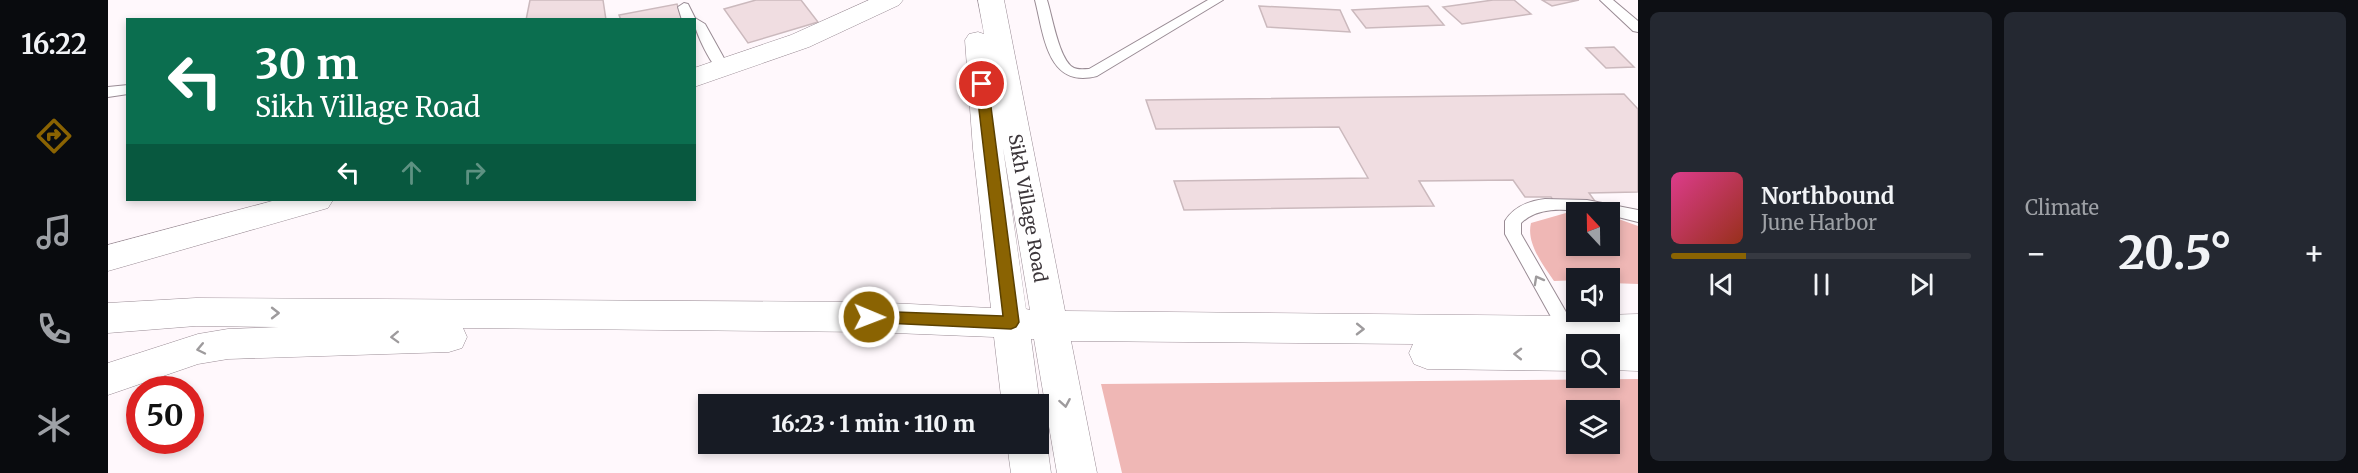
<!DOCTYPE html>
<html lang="en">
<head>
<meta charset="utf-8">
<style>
	body { margin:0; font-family:Merriweather,serif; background:#242831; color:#f1f3f6; height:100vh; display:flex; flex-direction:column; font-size:22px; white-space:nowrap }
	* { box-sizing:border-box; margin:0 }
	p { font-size:20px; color:#9ea1a6 }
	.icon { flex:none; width:33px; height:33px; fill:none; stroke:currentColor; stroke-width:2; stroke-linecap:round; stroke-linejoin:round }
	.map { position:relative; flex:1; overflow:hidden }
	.panel { display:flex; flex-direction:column; gap:12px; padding:12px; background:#0d0f14; width:720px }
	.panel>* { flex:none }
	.guide { position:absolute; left:18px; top:18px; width:570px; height:183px; border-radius:0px; box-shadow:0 3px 9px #0003; background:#0b6e4f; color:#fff; overflow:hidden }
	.needle { width:39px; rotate:338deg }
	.buttons { position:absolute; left:1458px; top:202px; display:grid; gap:12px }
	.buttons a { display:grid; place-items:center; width:54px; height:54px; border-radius:0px; background:#171b24; box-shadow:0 3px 9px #0003; font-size:30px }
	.speed { position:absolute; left:18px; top:376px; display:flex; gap:12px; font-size:30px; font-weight:700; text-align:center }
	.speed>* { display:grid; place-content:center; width:78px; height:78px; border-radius:50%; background:#171b24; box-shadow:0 3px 9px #0003; line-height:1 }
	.speed .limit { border:9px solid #d22; background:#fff; color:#111 }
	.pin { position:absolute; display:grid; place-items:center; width:51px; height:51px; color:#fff; margin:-26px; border:3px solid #fff; border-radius:50%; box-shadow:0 2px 6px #0007 }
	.me { position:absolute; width:66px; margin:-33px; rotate:91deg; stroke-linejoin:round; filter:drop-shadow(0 0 4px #0008) }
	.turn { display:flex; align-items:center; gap:21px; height:126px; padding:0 30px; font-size:27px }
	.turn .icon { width:78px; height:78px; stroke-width:2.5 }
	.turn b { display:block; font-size:42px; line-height:51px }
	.lanes { display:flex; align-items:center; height:57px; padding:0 30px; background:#0003; justify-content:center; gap:30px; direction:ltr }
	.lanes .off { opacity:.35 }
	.big { font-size:45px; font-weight:800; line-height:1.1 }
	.panel .tile { flex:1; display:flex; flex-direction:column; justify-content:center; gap:9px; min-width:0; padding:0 21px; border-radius:9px; background:#242831 }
	.song { display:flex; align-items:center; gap:18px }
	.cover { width:72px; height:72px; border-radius:9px; background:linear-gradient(135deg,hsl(330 70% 55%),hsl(10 70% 35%)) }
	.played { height:6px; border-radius:3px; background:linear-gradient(90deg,#8a6302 25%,#363941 25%) }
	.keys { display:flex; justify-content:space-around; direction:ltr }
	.heat { display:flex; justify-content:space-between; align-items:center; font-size:33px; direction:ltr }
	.panel .tiles { flex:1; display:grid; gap:12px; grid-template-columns:repeat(2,1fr) }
	.trip { position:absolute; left:590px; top:394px; width:351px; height:60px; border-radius:0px; background:#171b24; box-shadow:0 3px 9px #0003; font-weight:800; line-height:60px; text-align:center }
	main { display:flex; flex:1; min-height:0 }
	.menu { display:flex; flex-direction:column; width:108px; justify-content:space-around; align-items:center; background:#090b0e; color:#9ea1a6 }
	.menu .icon { width:42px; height:42px }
	.menu .on { color:#8a6302 }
	.menu b { font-size:27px; color:#f1f3f6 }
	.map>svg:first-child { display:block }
</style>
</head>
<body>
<main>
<nav class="menu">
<b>16:22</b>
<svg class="icon on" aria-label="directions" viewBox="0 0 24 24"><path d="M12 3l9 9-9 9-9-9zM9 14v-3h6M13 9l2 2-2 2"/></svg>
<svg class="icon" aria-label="music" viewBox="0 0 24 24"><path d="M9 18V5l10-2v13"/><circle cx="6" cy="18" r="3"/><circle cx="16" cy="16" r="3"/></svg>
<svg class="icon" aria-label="phone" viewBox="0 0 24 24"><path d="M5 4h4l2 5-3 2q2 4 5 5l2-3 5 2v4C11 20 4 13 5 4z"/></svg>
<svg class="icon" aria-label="climate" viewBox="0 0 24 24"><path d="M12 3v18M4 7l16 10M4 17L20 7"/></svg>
</nav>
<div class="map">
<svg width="1530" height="473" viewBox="0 0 1530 473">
	<rect width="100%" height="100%" fill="#fff8fc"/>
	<g fill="#efb7b5" fill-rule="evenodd">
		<path d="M1465,211l25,2h-22v33h34v-30l28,10v58l-28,-1v-4l-56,2c-11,-16 -28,-38 -23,-58z"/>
		<path d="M1530,379v94h-516l-21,-89zM1468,411h34v33h-34z"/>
	</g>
	<g fill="#f0dde1" stroke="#cbb9bd" stroke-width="1.5">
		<polygon points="422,0 495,0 498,20 418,20"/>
		<polygon points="648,0 693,0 710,22 640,43 616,9"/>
		<polygon points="1385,0 1406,0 1423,14 1354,24 1335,7"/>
		<polygon points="1434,0 1471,0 1444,6"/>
		<polygon points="569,4 574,20 513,20 511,15"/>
		<polygon points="1151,6 1232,10 1242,32 1159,27"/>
		<polygon points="1320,6 1336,25 1258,28 1244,10"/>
		<polygon points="1506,47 1526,67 1498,68 1478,48"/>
		<polygon points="1516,94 1530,109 1530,192 1481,193 1489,204 1448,204 1443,197 1417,197 1405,180 1311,181 1326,206 1076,210 1066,181 1260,178 1231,127 1048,129 1038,100"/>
	</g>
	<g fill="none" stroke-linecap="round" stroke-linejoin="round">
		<defs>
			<g id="lane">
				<path d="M927,0h12c5,15 12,61 27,68 4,2 10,1 15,1l119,-69h15l-126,76c-50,13 -53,-41 -62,-76z"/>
				<polygon points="1492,0 1505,0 1530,21 1530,32 1525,31"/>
				<path d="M576,3l4,1 7,14 10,6 25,45 -2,3 -5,1c-10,-2 -29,-43 -29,-53h-12l-4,-13z"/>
				<polygon points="20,85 20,94 0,97 0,87"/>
				<path d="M1437,199l42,1 51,10v12l-28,-7v-2c-30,0 -66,-12 -89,10v11l64,111h-9v9l-6,-3 -65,-117v-13c9,-15 24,-20 40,-22z"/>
			</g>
			<g id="secondary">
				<polygon points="761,0 795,0 791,5 701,47 586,87 586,68 683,35"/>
				<path d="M870,0h26l61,311 502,5 71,-2v57l-28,-1v-25h-34v26l-149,-2 -13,-5 -5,-11 4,-9 -342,-3 26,132h-40l-23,-134h-3l9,66 -2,5v-5h-36l-8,-68 -125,-5 -406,-4 4,9 -5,11 -13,4 -221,7 -30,5 -90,31v-32l90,-29 30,-5 51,-2 -83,-1 -88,7v-30l88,-5 673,4 122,6 -18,-159 -8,-109 4,-6 9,-2 6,2zM895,148l27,162 -4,-1z"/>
				<polygon points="168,200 225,200 220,208 0,271 0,245"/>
				<polygon points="930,430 933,431 939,444 943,473 903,473 899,444 930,444"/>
			</g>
		</defs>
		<use href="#lane" stroke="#998b94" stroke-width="2"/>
		<use href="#secondary" stroke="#998b94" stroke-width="1"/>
		<use href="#lane" fill="#fff" fill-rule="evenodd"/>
		<use href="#secondary" fill="#fff" fill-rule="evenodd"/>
	</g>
	<defs><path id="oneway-chevron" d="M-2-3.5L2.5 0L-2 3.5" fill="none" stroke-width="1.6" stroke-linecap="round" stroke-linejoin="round" transform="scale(1.5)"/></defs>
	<g stroke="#9e9b9d">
		<use href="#oneway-chevron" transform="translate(1430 280) rotate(-119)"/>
		<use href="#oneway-chevron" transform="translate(167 313)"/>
		<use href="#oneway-chevron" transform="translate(1252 329) rotate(1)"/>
		<use href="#oneway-chevron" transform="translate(287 337) rotate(178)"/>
		<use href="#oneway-chevron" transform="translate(93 349) rotate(168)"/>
		<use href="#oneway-chevron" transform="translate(1410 354) rotate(-179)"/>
		<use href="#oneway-chevron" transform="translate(957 403) rotate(80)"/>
	</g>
	<polygon fill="#8a6302" stroke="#5a4001" stroke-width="1.5" points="874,81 880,84 911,322 908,327 903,329 756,322 754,317 756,313 761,311 895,316 868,84"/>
	<g text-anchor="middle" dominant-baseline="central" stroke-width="5" stroke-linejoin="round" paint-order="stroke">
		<g font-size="18" fill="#3d373b" stroke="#fff">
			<text transform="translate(920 208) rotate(80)">Sikh Village Road</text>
		</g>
	</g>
</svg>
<div class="buttons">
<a><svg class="needle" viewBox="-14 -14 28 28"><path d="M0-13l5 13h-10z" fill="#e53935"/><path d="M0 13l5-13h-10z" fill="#9ea1a6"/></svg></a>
<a><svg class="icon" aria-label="sound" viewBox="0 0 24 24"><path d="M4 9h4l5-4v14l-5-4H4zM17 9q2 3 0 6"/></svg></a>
<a><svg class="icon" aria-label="search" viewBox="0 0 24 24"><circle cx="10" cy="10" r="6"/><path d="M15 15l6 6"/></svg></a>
<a><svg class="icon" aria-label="layers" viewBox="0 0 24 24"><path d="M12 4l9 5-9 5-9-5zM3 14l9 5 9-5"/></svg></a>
</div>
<div class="speed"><div class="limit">50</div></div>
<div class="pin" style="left:874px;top:84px;background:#d93025"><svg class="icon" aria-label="arrive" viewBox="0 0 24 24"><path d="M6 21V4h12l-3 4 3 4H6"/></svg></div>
<svg class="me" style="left:761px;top:317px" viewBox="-20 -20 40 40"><circle r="17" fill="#8a6302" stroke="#fff" stroke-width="3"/><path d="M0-11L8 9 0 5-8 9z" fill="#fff"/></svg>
<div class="trip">16:23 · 1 min · 110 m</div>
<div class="guide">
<div class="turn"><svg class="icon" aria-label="left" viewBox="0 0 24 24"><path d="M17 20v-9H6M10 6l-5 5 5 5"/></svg><div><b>30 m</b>Sikh Village Road</div></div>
<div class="lanes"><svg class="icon" aria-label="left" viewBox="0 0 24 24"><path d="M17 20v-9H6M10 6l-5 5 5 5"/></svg><svg class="icon off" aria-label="ahead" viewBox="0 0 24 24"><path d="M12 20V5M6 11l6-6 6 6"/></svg><svg class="icon off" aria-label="right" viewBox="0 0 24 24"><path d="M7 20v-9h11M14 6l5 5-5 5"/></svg></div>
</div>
</div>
<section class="panel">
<div class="tiles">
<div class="tile">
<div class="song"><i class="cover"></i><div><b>Northbound</b><p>June Harbor</p></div></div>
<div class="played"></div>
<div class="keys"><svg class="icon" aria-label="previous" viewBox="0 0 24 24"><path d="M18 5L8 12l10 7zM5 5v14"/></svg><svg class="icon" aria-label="pause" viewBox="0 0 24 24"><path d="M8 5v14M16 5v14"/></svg><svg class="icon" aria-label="next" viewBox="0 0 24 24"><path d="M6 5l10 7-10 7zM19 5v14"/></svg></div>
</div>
<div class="tile"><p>Climate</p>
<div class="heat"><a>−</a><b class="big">20.5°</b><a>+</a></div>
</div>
</div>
</section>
</main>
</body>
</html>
